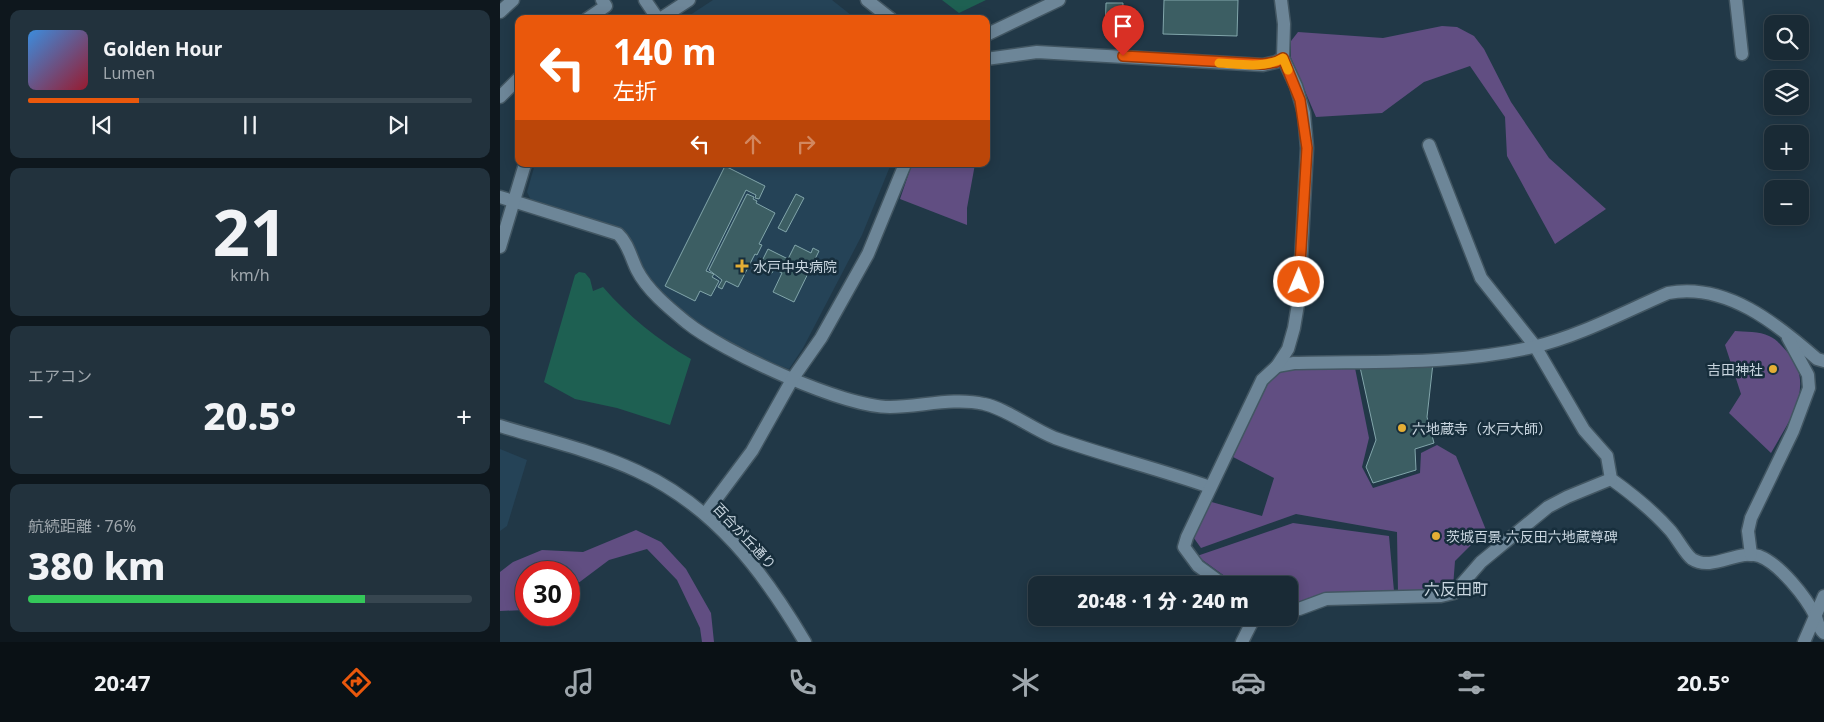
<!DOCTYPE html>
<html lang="ja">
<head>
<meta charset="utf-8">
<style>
	body { margin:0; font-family:"Noto Sans","Noto Sans JP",sans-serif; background:#22323d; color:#f1f3f6; height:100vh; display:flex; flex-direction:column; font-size:19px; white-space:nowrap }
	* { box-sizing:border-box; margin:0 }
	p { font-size:16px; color:#9fa7ad }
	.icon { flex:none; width:28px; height:28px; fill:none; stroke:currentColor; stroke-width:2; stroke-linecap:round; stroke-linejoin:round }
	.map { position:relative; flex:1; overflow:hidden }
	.panel { display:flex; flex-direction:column; gap:10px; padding:10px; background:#0e171d; width:500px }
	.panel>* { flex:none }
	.banner { position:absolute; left:15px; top:15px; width:475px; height:152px; border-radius:10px; box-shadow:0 2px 12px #0003,0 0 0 1px #374650; background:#ea580c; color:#fff; overflow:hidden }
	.tools { position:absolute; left:1264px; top:15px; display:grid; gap:10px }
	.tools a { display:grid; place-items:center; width:45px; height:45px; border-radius:10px; background:#192a35; box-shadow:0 2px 12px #0003,0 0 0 1px #374650; font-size:25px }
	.speed { position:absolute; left:15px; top:561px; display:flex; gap:10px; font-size:25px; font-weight:700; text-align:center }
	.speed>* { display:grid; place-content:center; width:65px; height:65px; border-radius:50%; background:#192a35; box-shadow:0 2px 12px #0003,0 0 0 1px #374650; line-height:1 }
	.speed .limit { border:8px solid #d22; background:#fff; color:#111 }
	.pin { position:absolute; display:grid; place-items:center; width:42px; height:42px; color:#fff; margin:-51px -21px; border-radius:50% 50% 50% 0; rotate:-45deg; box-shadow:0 0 5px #0007 }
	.pin .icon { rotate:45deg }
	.me { position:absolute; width:55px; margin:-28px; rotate:1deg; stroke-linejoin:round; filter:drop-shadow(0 0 4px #0008) }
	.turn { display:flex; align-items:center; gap:18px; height:105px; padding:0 15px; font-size:22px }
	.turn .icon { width:65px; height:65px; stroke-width:2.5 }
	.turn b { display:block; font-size:35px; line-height:42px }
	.lanes { display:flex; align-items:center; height:48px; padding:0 15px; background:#0003; justify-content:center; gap:25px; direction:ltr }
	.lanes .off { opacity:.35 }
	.big { font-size:38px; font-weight:800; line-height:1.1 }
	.panel .tile { flex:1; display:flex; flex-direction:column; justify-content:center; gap:8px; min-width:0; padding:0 18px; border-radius:10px; background:#22323d }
	.panel .dial { align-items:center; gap:0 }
	.dial b { font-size:65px; line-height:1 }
	.song { display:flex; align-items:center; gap:15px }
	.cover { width:60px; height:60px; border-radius:8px; background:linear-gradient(135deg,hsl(210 70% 55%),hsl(350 70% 35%)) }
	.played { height:5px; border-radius:2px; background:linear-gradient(90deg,#ea580c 25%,#374650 25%) }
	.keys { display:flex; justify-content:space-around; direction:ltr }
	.heat { display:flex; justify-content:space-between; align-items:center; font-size:28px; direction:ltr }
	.charge { height:8px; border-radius:4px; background:linear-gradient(90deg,#34c759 76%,#374650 0) }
	.trip { position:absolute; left:528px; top:576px; width:270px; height:50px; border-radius:10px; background:#192a35; box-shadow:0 2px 12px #0003,0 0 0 1px #374650; font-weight:800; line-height:50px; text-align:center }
	.dock { display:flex; height:80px; justify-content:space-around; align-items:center; background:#0a1115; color:#9fa7ad }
	.dock .icon { width:35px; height:35px }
	.dock .active { color:#ea580c }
	.dock b { font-size:22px; color:#f1f3f6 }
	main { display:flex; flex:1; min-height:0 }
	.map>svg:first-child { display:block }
</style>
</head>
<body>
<main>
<section class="panel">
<div class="tile">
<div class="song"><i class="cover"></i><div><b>Golden Hour</b><p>Lumen</p></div></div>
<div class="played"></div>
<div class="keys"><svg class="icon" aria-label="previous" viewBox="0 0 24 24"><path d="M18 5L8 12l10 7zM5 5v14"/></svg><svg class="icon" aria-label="pause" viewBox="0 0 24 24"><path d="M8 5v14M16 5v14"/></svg><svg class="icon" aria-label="next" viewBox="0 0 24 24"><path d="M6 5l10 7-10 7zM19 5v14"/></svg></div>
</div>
<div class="tile dial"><b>21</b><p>km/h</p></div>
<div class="tile"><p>エアコン</p>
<div class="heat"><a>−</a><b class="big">20.5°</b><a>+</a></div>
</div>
<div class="tile"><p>航続距離 · 76%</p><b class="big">380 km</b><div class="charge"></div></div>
</section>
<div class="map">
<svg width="1324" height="642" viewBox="0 0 1324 642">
	<rect width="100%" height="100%" fill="#213847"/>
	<g fill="#254357">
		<polygon points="213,0 332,0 356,19 184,19"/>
		<polygon points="35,164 391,164 362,235 303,348 289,369 244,353 204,332 152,284 128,242 31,200 27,192"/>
		<polygon points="0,449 27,460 7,526 0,531"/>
	</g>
	<g fill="#614e82">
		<polygon points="942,26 957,27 974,36 984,49 1011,102 1049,158 1106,209 1055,244 1007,156 1005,117 970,66 924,82 882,113 816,117 791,58 791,41 798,32 883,38"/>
		<polygon points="412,164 475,164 467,208 467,225 400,199"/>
		<path d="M1235,331c9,1 25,0 34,5 8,3 14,12 20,18 27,33 -1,68 -18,99l-42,-40 12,-19 -16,-49z"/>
		<polygon points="785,365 855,368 869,438 862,467 873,488 920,473 921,453 937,445 956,456 986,530 955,561 953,587 898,593 897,532 796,514 701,548 691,534 708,501 762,516 774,478 733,457 767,383"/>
		<polygon points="793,523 889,536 894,591 824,595 800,604 789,602 789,585 737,585 697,556"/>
		<polygon points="136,530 161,542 186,569 211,613 214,642 202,642 200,628 177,580 147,549 109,560 69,590 69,572 26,572 26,610 0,611 0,572 13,562 42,550 83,552"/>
	</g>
	<g fill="#1e6052">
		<polygon points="442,0 486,0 459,13"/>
		<path d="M79,272l6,1 5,6 3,12 10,-4c25,29 55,53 88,72l-21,66 -53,-17 -42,-9 -31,-17 31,-107z"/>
	</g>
	<g fill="#3c5e63" stroke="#82a6ab">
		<polygon points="664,0 738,0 737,36 663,34"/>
		<polygon points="606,3 623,3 622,37 605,36"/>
		<polygon points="225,166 265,186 259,199 255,198 256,195 246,190 206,271 214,274 212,277 219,281 211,296 200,291 195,301 165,286"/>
		<polygon points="247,194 254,197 253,199 257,201 256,203 275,213 259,244 262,245 257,255 255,254 238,287 226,281 222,289 218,287 222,280 209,270"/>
		<polygon points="296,194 304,198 286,232 278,228"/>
		<polygon points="295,245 311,253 313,248 319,251 294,302 273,292 282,273 274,269 272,273 256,265 260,258 263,259 268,249 288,259"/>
		<polygon points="933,363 927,417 934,443 915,449 916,470 873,483 866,467 876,440 860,367"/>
	</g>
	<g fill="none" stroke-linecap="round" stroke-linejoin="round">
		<defs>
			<g id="minor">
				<polyline points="145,0 158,19"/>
				<polyline points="367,0 391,19"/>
				<polyline points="1236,0 1242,54"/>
				<polyline points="0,12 13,0"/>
				<polyline points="87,19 106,6 102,0"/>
				<polyline points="160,19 189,0"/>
				<polyline points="486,35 559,0"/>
				<polyline points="486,59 537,52 763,65 776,62 783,58"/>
				<polyline points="0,97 19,78"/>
				<path d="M929,145l52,133 54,68 49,84 23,26 4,23c21,15 41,31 58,50 7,7 16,25 23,30 20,13 46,-10 67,-3 21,8 47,41 57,61 2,6 3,12 8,16"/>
				<path d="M0,197l118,37c10,9 13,24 19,36 10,20 32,38 49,52 37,30 157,85 204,85 30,0 63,-10 94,-3 21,4 48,25 71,34 51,18 104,31 155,49"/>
				<polyline points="0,247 25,164"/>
				<path d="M777,366l17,-3c79,-2 162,2 239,-16 47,-11 91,-35 135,-54 58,-11 109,31 149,66l7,2"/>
				<path d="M0,426c46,14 94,25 137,45 77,35 126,100 168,171"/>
				<polyline points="205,514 252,451 293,378 321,338 368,254 405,164"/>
				<polyline points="1251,555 1248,531 1251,518 1293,431 1309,388 1308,375 1288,338"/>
				<polyline points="724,585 698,566 684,547 687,537 762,380 777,366 788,349 794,328 799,298 807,148 804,113 796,86 783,58 784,24 781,0"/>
				<polyline points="789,607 799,609 826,599 941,596 954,593 981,562 1048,507 1067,497 1111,479"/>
				<polyline points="742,642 754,618"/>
				<polyline points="1304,642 1324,596"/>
			</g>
		</defs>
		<use href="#minor" stroke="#425662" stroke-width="15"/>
		<use href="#minor" stroke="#6d8698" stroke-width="12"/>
	</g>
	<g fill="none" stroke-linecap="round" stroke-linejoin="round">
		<defs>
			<polyline id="route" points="623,56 763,64 776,62 783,58 800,100 807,148 799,282"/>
		</defs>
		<use href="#route" stroke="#983908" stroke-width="12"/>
		<use href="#route" stroke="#ea580c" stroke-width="9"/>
		<path stroke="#f59e0b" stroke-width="9" d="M719,63c20,1 46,6 64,-5l5,12"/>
	</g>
	<g fill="#e4ae35" stroke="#172e3c" stroke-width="2">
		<path d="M239.5 258.5h5v5h5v5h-5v5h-5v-5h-5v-5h5z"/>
		<circle cx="1273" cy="369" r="5"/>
		<circle cx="902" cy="428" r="5"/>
		<circle cx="936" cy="536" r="5"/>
	</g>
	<g text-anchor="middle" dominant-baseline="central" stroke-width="5" stroke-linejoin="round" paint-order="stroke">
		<g font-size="14" fill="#c8d5df" stroke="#172e3c" text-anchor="start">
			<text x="253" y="266">水戸中央病院</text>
			<text x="1263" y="369" text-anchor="end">吉田神社</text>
			<text x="912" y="428">六地蔵寺（水戸大師）</text>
			<text x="946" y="536">茨城百景 六反田六地蔵尊碑</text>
		</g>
		<g font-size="14" fill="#c8d5df" stroke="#172e3c">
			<text transform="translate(245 536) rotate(47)">百合が丘通り</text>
		</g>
		<g font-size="16" fill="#c8d5df" stroke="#172e3c">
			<text x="956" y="589">六反田町</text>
		</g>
	</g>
</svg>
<div class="tools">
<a><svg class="icon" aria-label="search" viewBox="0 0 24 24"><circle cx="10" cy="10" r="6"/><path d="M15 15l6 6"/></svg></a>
<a><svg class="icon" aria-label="layers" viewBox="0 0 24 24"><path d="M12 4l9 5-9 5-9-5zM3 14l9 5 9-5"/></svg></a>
<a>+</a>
<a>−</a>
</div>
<div class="speed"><div class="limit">30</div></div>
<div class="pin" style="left:623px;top:56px;background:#d93025"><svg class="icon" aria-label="arrive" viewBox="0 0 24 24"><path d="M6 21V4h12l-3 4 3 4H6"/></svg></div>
<svg class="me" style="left:799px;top:282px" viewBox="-20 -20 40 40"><circle r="17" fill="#ea580c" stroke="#fff" stroke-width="3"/><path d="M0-11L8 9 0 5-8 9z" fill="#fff"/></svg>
<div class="trip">20:48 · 1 分 · 240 m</div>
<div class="banner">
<div class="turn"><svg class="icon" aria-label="left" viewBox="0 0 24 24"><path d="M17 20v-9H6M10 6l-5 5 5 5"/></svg><div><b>140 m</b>左折</div></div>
<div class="lanes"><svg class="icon" aria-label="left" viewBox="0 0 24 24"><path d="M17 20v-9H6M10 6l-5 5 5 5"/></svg><svg class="icon off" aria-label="ahead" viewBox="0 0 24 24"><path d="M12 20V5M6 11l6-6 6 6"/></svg><svg class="icon off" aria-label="right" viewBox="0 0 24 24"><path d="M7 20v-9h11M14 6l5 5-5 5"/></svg></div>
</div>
</div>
</main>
<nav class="dock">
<b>20:47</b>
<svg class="icon active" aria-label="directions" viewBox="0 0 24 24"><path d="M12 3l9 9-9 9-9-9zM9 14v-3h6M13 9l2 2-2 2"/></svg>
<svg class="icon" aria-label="music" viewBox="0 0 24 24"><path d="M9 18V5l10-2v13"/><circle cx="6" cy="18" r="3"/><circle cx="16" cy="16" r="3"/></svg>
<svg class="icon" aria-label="phone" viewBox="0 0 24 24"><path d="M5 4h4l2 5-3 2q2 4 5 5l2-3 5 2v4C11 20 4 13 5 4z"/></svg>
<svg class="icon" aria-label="climate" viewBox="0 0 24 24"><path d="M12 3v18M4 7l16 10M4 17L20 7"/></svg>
<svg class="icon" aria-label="car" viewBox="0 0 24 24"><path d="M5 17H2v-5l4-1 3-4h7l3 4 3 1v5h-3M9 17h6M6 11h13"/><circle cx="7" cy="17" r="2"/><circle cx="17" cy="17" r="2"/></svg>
<svg class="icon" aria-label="filters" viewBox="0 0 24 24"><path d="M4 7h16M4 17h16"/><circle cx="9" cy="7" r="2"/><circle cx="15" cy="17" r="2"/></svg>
<b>20.5°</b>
</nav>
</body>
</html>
